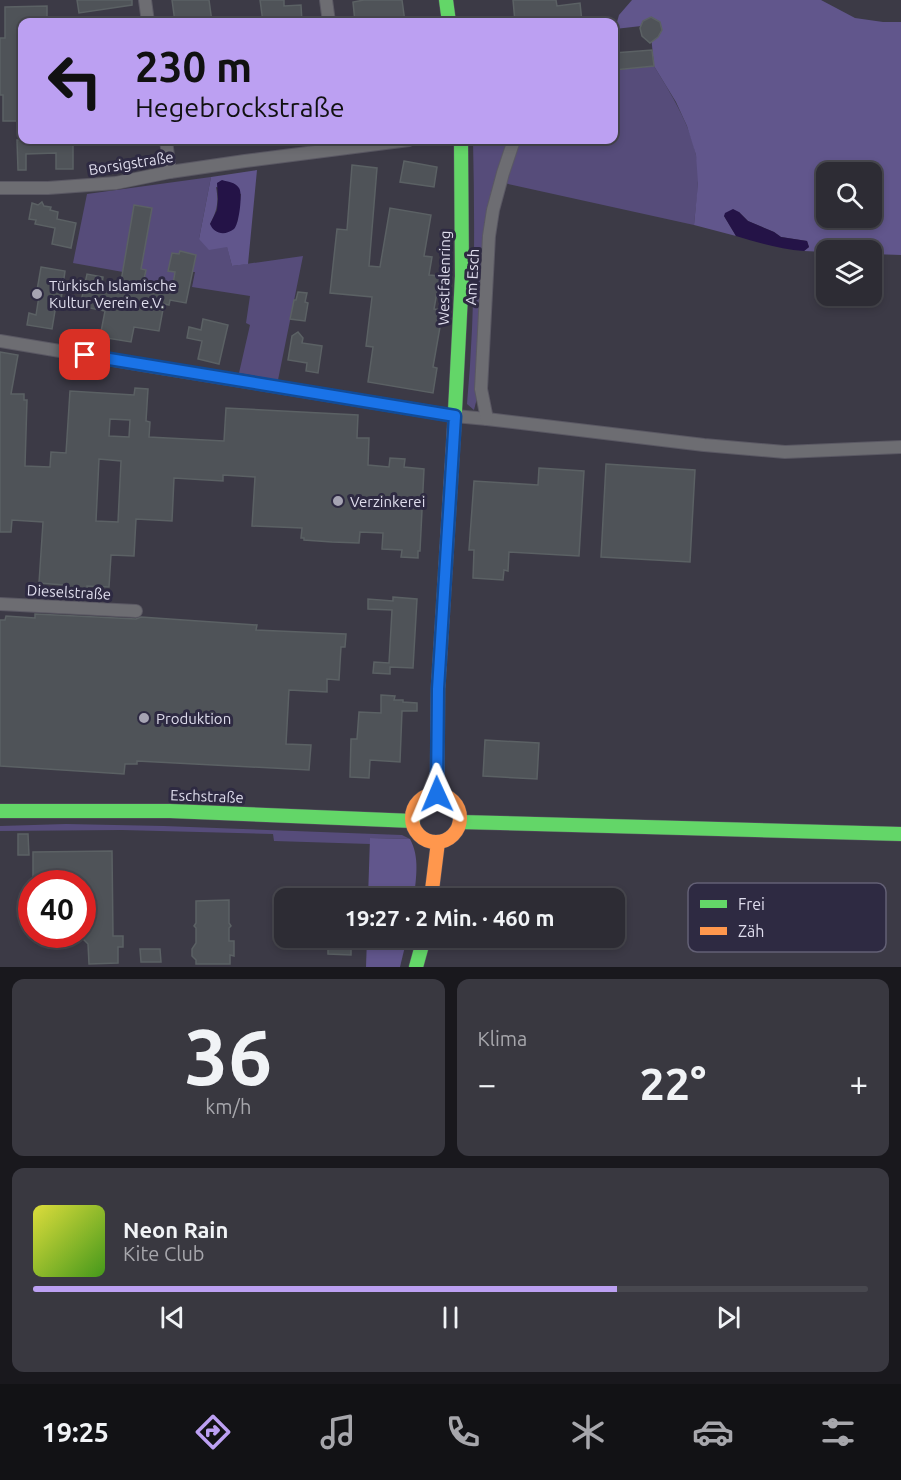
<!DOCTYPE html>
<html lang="de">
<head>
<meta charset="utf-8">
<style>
	body { margin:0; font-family:Ubuntu,sans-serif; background:#393840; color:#f1f3f6; height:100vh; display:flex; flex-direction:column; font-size:22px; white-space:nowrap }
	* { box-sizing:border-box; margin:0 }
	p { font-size:20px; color:#a7a7ac }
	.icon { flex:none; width:33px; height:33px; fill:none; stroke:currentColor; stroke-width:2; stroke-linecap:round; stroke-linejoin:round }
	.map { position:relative; height:967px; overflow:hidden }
	.panel { display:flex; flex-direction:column; gap:12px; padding:12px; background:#19181d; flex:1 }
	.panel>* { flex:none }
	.guide { position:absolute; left:18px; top:18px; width:600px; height:126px; border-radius:12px; box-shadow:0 3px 9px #0003,0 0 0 2px #48484f; background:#bca0f2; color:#111; overflow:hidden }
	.controls { position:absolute; left:816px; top:162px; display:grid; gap:12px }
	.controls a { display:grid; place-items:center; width:66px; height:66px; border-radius:12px; background:#2d2c34; box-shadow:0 3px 9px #0003,0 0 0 2px #48484f; font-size:30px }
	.speed { position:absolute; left:18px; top:870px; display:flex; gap:12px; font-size:30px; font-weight:700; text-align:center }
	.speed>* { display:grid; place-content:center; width:78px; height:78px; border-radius:50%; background:#2d2c34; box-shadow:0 3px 9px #0003,0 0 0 2px #48484f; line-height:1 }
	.speed .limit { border:9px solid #d22; background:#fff; color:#111 }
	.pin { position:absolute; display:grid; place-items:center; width:51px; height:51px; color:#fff; margin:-26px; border-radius:12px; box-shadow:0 3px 9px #0006 }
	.me { position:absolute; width:66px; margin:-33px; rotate:359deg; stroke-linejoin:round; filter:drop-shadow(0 0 4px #0008) }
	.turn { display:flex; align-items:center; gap:21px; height:126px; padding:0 18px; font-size:27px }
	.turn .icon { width:78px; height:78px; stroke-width:2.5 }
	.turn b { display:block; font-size:42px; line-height:51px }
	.big { font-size:45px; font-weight:700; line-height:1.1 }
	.panel .widget { flex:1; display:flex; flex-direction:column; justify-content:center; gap:9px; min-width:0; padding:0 21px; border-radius:12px; background:#393840 }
	.panel .dial { align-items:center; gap:0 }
	.dial b { font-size:78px; line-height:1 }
	.song { display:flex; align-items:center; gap:18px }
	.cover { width:72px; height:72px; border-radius:9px; background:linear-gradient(135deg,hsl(60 70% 55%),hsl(100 70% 35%)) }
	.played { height:6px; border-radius:3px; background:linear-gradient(90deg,#bca0f2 70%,#48484f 70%) }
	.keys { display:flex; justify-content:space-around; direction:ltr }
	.heat { display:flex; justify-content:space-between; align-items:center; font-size:33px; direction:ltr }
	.panel .tiles { flex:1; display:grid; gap:12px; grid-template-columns:1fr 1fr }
	.widget:last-child { grid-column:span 2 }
	.trip { position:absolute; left:274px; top:888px; width:351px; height:60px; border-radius:12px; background:#2d2c34; box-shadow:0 3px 9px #0003,0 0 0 2px #48484f; font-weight:700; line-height:60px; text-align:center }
	.tabs { display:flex; height:96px; justify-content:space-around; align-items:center; background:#121215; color:#a7a7ac }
	.tabs .icon { width:42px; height:42px }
	.tabs .current { color:#bca0f2 }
	.tabs b { font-size:27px; color:#f1f3f6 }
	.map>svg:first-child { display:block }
</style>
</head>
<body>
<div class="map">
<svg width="901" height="967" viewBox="0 0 901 967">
	<rect width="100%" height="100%" fill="#3c3a46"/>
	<g fill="#564c7a">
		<path d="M654,66c17,28 35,56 42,89 5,22 0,47 -2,70l-190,-42 12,-43h98v-70z"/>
		<path d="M473,140h37l-25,97 -8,161 -3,12 -7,-6c8,-88 8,-176 6,-264z"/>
		<polygon points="211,177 199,239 227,246 232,266 303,256 278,380 239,373 250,325 246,323 250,296 192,287 195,272 192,272 195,255 180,252 179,254 172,253 169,270 175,272 172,290 143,288 146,271 141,269 151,208 134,205 123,272 73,263 87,194"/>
		<polygon points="66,824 164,826 402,835 410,839 371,838 370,844 274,841 273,834 122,830 0,831 0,826"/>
	</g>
	<g fill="#61568c" fill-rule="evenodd">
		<path d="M632,0h189l34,18 28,4h18v233l-29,-1v-4h-46v2l-22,-1 5,-4 -2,-6 -26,-4 -7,-5 -26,-11 -9,-9 -15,4 12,20 -42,-11 4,-42 -2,-28 -9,-29 -11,-24 -22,-36 -4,-41 -35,4 4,-14zM826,172h46v46h-46z"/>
		<path d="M257,170l-9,94 -16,2 -5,-19 -18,3 -10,-11 12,-62zM216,187l25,7 -4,29 -27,1c7,-13 9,-22 6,-37z"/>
		<path d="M370,838l40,1c10,18 6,39 4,59h-46z"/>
		<polygon points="367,938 407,938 400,967 366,967"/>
	</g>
	<g fill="#241347">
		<path d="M222,180c6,2 13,2 17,8 4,5 0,37 -5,41 -9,7 -20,5 -24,-5l7,-14 1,-11 -1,-16z"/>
		<path d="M733,209l6,3 9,9 26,11 7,5 26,4 2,6 -5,4c-23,-2 -45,-8 -68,-15l-12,-20 1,-3z"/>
	</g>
	<g fill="#4f5358" stroke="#5b6164" stroke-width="1.5" fill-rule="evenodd">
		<polygon points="77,0 132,0 132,5 79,13"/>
		<polygon points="172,0 209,0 212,22 175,22"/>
		<polygon points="260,0 284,0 284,6 301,5 302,22 263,22"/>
		<polygon points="364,0 402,0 405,22 355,22 353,2"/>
		<polygon points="513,0 556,0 557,6 580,3 582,22 515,22"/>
		<polygon points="47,6 47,22 22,22 22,121 3,121 3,95 0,95 0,38 5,38 5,7"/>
		<polygon points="651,17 660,22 662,30 658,37 650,43 642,36 640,28 643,21"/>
		<polygon points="652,50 654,66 614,70 614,53"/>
		<polygon points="17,140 54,140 54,141 71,141 71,144 73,144 73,169 56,169 56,153 26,154 26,170 18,170"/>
		<polygon points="404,161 437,167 434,187 400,182"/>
		<polygon points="352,165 377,168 369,266 380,267 390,208 431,215 424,256 432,257 429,275 440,276 434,309 443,310 433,367 437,368 433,393 368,382 373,347 366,346 372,297 330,293 337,229 347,230"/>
		<polygon points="42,202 44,206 51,207 50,210 58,212 57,219 76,223 71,248 52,244 55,228 35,224 36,220 29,219 32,203 38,205"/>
		<polygon points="134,205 152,208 141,269 146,270 143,284 172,290 175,272 168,271 172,253 179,254 180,251 196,255 186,303 170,300 169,305 164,304 159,331 134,327 131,342 100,337 105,311 80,306 87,274 103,277 101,290 119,293"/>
		<polygon points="41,267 65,271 61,300 57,299 52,329 27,325 29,313 36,315 39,296 36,296"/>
		<polygon points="298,292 307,293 305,302 308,303 305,321 290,319 294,300 296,300"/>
		<polygon points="203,319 228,325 219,364 198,359 202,341 187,338 189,327 201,330"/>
		<polygon points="298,332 303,338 302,343 322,346 318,373 306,371 307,363 288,360 292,336"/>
		<path d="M0,352l18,3 -7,39h13v6h3l-2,66 25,1 1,-15 15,1 4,-62 64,4 1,-7 13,1 -2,32 4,1 -1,15 75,4 2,-33 132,7 -1,23h12l-1,27 21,2 1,-9 15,1 -1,8 20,2 -4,82h-2v7l-17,-1 1,-7 -20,-1 1,-16 -23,-1 -1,11 -27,-1 -28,-2v-2h-3l1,-10 -50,-2 3,-49 -32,-2v6l-49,-3 -2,43 -36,-2 -2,37 -23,-1 -2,32 -22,-1v7l-23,-2v-6l-25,-2 4,-61 -31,-2 -1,12h-11zM110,419l20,1 -1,17 -20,-1zM99,459l22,2 -3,61 -22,-1z"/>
		<polygon points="606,464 695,470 690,562 601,557"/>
		<polygon points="539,468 584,471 579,556 509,552 508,571 504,570 503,580 473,578 474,550 469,550 474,481 538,485"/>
		<polygon points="393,597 417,599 413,668 390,667 390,674 373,673 374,662 389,663 392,610 368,609 368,599 393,601"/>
		<polygon points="35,614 136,619 141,617 257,625 256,630 346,634 345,647 341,647 339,680 327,679 327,692 289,690 286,744 311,745 309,770 137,761 137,764 125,764 124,774 0,766 0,620 5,620 6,616 35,618"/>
		<polygon points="381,695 395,696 394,700 403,700 403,702 417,703 417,711 402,711 400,762 370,760 369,778 350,777 351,739 357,739 359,712 381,713"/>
		<polygon points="485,740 539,743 537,779 483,776"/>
		<polygon points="18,834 28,834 29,855 18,855"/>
		<polygon points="112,851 113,936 123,936 123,947 118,947 118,963 89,964 88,944 82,938 82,884 33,884 33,852"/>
		<polygon points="229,900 229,923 231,926 229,928 229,941 234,941 234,956 230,955 230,964 196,964 196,960 192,956 192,949 196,943 196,928 194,926 196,923 196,901"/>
		<polygon points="328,941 351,941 351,955 328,954"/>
		<polygon points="140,949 160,949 161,962 141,962"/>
	</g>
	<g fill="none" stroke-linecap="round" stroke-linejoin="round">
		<defs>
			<g id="street">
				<polyline points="145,0 148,22"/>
				<polyline points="326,0 329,22"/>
				<polyline points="166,140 170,172"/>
				<polyline points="0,188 48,188 116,183 170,172 245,161 409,140"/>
				<polyline points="0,341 149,366 455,416 487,419 704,445 785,452 901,447"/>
				<polyline points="487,419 481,389 489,236 493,210 503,173 514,140"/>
				<polyline points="0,604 136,611"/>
			</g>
			<g id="fast">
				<polyline points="446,0 449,22"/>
				<polyline points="454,430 462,276 461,140"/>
				<polyline points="0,811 170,811 413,821"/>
				<polyline points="460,822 901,834"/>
				<polyline points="416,967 424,938"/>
			</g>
			<g id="slow">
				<polyline points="437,794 438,689 454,430"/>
				<circle cx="436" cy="818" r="24"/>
				<polyline points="431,898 438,842"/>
			</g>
		</defs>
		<use href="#street" stroke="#5a5863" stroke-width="14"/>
		<use href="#fast" stroke="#5a5863" stroke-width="15"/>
		<use href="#slow" stroke="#5a5863" stroke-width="15"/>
		<use href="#street" stroke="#6d6d72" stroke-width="12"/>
		<use href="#fast" stroke="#63d668" stroke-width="14"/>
		<use href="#slow" stroke="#ff974d" stroke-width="14"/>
	</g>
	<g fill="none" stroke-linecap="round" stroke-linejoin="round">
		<defs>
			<polyline id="route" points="85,355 455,416 438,689 437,794"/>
		</defs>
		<use href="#route" stroke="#114b97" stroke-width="15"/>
		<use href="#route" stroke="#1a73e8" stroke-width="10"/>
	</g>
	<g fill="#a6a4b3" stroke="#2e2a42" stroke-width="2">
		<circle cx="37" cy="294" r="6"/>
		<circle cx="338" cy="501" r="6"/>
		<circle cx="144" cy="718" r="6"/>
	</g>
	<g text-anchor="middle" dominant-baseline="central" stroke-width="6" stroke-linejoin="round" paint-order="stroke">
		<g font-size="15" fill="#dfdded" stroke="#2e2a42">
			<text transform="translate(131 163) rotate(-9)">Borsigstraße</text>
			<text transform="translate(472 277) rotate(-87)">Am Esch</text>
			<text transform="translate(444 278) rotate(-89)">Westfalenring</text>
			<text transform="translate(69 592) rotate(3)">Dieselstraße</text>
			<text transform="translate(207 796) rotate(2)">Eschstraße</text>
		</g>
		<g font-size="15" fill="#dfdded" stroke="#2e2a42" text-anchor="start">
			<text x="49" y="285">Türkisch Islamische<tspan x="49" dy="17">Kultur Verein e.V.</tspan></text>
			<text x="350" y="501">Verzinkerei</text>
			<text x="156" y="718">Produktion</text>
		</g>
	</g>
	<rect x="688" y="883" width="198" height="69" rx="9" fill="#2e2a42" stroke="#636075" stroke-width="1.5"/>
	<rect x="700" y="900" width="27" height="8" fill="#63d668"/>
	<rect x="700" y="927" width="27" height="8" fill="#ff974d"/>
	<g font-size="16" fill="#dfdded">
		<text x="738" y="910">Frei</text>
		<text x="738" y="937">Zäh</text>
	</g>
</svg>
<div class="controls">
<a><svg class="icon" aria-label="search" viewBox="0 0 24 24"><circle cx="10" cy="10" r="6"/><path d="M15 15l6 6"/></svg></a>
<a><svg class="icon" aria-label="layers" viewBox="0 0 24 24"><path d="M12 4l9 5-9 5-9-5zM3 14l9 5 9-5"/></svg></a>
</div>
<div class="speed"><div class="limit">40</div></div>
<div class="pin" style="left:85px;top:355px;background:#d93025"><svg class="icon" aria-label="arrive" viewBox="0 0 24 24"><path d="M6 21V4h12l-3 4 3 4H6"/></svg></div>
<svg class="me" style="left:437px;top:794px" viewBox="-20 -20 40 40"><path d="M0-17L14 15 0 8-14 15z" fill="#1a73e8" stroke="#fff" stroke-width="4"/></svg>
<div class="trip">19:27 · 2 Min. · 460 m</div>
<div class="guide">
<div class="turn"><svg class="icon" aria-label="left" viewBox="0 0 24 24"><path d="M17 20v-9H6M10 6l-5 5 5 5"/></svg><div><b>230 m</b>Hegebrockstraße</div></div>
</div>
</div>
<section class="panel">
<div class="tiles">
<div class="widget dial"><b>36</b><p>km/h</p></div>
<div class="widget"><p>Klima</p>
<div class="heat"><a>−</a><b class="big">22°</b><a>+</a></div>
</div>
<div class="widget">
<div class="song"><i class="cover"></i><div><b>Neon Rain</b><p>Kite Club</p></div></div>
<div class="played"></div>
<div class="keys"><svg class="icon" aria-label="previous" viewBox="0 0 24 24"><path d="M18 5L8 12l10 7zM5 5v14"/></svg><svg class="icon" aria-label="pause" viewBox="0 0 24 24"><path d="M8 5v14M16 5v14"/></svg><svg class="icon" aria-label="next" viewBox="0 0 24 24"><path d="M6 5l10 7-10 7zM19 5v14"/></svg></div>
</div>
</div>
</section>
<nav class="tabs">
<b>19:25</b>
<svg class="icon current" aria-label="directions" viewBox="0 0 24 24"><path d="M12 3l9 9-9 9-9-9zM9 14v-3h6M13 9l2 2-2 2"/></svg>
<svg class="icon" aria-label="music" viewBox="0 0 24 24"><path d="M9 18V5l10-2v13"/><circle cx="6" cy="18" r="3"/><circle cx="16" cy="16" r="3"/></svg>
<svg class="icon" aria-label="phone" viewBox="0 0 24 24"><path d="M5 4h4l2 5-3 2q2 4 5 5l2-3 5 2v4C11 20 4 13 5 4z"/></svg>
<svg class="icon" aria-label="climate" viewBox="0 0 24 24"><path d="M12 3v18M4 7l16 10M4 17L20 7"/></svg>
<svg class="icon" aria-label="car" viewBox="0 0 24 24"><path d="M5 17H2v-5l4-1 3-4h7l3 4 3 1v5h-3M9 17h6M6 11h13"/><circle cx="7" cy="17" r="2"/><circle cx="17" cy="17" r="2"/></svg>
<svg class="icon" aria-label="filters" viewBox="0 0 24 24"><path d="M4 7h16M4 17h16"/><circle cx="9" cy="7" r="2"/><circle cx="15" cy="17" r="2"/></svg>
</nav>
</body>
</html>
